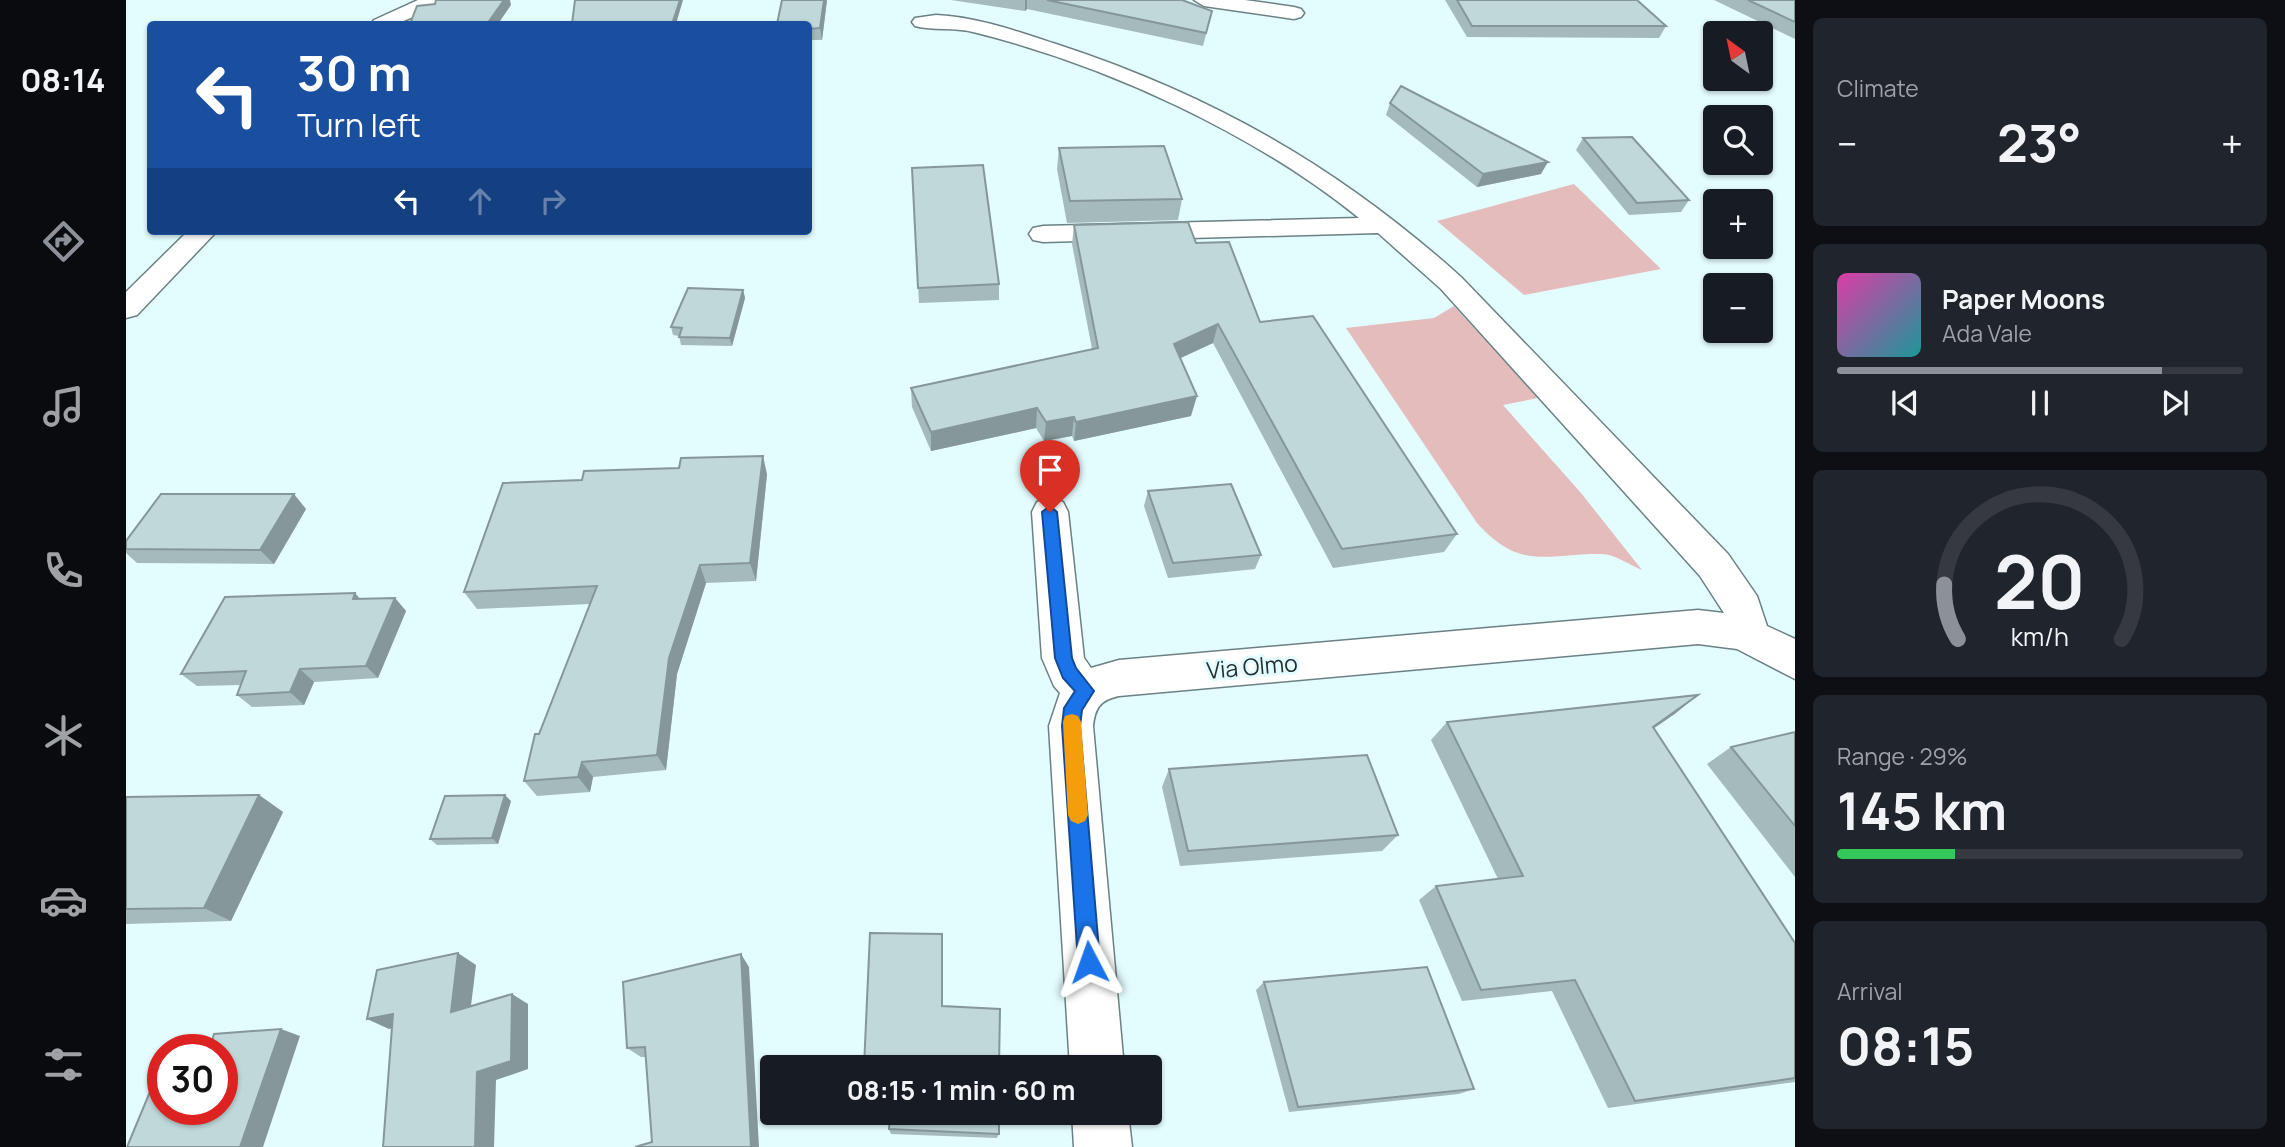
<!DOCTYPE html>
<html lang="en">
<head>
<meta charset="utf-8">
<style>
	body { margin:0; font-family:Manrope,sans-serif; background:#20242c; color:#f1f3f6; height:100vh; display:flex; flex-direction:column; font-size:26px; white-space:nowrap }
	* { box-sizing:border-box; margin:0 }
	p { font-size:23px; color:#9ea1a6 }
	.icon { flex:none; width:38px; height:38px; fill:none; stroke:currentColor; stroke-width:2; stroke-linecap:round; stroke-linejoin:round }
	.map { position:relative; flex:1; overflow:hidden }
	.side { display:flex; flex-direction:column; gap:18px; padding:18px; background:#0d0f14; width:490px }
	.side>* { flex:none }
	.top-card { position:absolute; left:21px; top:21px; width:665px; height:214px; border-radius:7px; box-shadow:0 2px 5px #0004; background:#1a4fa0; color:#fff; overflow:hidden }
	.needle { width:46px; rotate:327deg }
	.controls { position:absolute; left:1577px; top:21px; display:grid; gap:14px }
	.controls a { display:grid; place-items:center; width:70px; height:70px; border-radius:7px; background:#171b24; box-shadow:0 2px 5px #0004; font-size:35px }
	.speed { position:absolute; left:21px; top:1034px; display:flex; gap:14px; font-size:35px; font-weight:700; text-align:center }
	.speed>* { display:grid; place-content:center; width:91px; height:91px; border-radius:50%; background:#171b24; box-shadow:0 2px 5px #0004; line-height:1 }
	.speed .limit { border:10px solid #d22; background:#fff; color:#111 }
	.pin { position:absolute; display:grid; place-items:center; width:60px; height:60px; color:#fff; margin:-72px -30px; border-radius:50% 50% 50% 0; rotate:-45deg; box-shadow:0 0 7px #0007 }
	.pin .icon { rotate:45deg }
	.me { position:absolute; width:77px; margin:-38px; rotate:356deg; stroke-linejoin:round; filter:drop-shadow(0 0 5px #0008) }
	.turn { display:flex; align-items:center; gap:24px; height:147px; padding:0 35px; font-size:32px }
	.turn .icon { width:91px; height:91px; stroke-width:2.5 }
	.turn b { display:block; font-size:49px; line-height:60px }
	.lanes { display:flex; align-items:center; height:66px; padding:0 35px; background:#0003; justify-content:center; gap:35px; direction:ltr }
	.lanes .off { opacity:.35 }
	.big { font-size:52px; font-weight:700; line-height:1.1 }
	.side .widget { flex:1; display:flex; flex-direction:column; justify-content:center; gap:10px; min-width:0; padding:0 24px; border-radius:10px; background:#20242c }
	.side .dial { align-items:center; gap:0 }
	.dial svg { height:182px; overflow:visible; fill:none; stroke:#363941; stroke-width:7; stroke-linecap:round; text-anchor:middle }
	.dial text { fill:#f1f3f6; stroke:none }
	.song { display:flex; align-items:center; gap:21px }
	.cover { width:84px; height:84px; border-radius:10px; background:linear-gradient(135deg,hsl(320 70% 55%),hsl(180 70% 35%)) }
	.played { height:7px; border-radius:4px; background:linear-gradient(90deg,#8c9099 80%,#363941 80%) }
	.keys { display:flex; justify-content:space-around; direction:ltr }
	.heat { display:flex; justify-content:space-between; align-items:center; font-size:38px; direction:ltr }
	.charge { height:10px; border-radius:5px; background:linear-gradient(90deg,#34c759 29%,#363941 0) }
	.trip { position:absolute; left:634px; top:1055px; width:402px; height:70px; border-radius:7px; background:#171b24; box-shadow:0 2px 5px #0004; font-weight:700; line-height:70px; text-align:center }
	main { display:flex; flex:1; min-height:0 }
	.tab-bar { display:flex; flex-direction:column; width:126px; justify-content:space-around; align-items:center; background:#090b0e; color:#9ea1a6 }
	.tab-bar .icon { width:49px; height:49px }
	.tab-bar .current { color:#8c9099 }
	.tab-bar b { font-size:32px; color:#f1f3f6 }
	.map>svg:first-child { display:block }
</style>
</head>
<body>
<main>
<nav class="tab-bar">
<b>08:14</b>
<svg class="icon current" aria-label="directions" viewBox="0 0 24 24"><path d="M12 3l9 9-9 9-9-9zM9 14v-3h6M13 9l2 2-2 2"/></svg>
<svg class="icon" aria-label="music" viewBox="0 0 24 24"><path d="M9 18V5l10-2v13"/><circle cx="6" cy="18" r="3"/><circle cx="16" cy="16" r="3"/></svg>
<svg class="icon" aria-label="phone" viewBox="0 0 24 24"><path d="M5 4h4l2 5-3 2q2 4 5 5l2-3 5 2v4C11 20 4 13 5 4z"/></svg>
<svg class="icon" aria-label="climate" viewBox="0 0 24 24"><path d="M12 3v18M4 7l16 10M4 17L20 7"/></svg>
<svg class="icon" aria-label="car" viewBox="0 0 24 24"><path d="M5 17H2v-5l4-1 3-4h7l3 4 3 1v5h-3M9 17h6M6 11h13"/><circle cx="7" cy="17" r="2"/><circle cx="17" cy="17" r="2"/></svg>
<svg class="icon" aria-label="filters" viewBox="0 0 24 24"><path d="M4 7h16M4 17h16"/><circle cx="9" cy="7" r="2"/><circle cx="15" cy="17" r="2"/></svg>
</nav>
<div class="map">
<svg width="1669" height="1147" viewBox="0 0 1669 1147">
	<rect width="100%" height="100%" fill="#e3fcfe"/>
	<g fill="#e4bcbc">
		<polygon points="1448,184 1535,269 1398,295 1311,221"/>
		<path d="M1328,306l84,92 -35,7 78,88 61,77c-12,-5 -28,-16 -40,-16 -55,-1 -81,18 -125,-31l-131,-195 88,-10z"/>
	</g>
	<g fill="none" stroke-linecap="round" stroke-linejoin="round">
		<defs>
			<g id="minor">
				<polygon points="292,0 322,0 319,4 270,24 245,24 248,20"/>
				<polygon points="1068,0 1119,0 1168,7 1175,9 1178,13 1175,17 1168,19 1078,6"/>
				<path d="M810,15c42,2 83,17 123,30 155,51 281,123 402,232l267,277 29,42 10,30 28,13v40l-58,-30 -39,-5 -579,52c-19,4 -24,12 -26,30l31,342h-54l-21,-342 11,-33 -6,-7 -12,-28 -10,-146 5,-10 13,-4 13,4 5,10 16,146 7,10 28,-8 579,-50 26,3 -24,-37 -259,-287 -63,-56 -335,9 -10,-2 -4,-6 4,-6 10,-2 316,-8c-105,-85 -255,-154 -386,-186 -19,-5 -40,-1 -58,-6l-3,-4 3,-4z"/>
				<polygon points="62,231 91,231 11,315 0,318 0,292"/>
				<polygon points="946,1113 1002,1113 1006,1147 948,1147"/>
			</g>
		</defs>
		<use href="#minor" stroke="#6b8184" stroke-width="3"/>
		<use href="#minor" fill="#fff" fill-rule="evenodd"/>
	</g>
	<g fill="#a5babb">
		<polygon points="701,0 696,40 682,40 682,24"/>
		<polygon points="825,0 1056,0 1086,11 1077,46 901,9 899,11"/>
		<polygon points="1319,0 1511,0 1540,26 1533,38 1341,37"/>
		<polygon points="1588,0 1669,0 1669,39"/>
		<polygon points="1264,103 1415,174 1351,187 1260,115"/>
		<polygon points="1457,138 1563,200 1555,212 1503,215 1450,150"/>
		<polygon points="933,148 1056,199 1052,220 941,223 931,169"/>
		<polygon points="786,168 873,284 873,300 793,303"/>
		<polygon points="948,225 1070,243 1134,322 1331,534 1318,552 1207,568 1087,343 1054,358 1065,416 948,441 946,436 918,441 910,428 805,451 786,407 785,388 966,349 946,244"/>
		<polygon points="617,290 619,298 606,346 555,345 553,336 547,335 545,327"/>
		<polygon points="553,468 641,474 630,581 580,583 551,674 540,770 467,777 464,792 411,796 398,781 413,734 464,604 351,609 338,592 456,480"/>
		<polygon points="1022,491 1135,555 1129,569 1042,578 1018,506"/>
		<polygon points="180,509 148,564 11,563 0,553 0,541"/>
		<polygon points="269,598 280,611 252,678 188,682 178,705 126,707 111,695 115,685 71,686 55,674 234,599"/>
		<polygon points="1550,713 1528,728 1669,943 1669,1082 1482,1108 1426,991 1336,1001 1293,900 1310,886 1372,879 1305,740 1321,722"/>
		<polygon points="1669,732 1669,877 1581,764 1605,747"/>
		<polygon points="1043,769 1272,835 1256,851 1054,866 1036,787"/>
		<polygon points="133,795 157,812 105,921 0,924 0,797"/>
		<polygon points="385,801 372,844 311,845 304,839"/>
		<polygon points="623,967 520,1057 515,1057 501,1048"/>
		<polygon points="1138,982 1348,1089 1333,1094 1163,1112 1130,990"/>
		<polygon points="763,1129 873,1134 871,1138 765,1134"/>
	</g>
	<g fill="#869799">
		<polygon points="378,0 384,0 385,5 372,24 361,24"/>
		<polygon points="554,0 557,0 550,24 546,24"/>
		<polygon points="698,0 701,0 696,40 694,28"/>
		<polygon points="899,0 901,0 901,9 899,11"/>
		<polygon points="1422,162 1415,174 1351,187 1357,174"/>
		<polygon points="617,290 619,298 606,346 604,338"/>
		<polygon points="1092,324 1087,343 1044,363 1048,344"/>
		<polygon points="1071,396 1065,416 948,441 950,422"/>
		<polygon points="911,408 910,428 805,451 805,432"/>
		<polygon points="948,417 946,436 918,441 920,422"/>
		<polygon points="637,456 641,474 630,581 624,563"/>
		<polygon points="168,494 180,509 148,564 134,550"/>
		<polygon points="574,565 580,583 551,674 540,770 531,755 543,658"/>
		<polygon points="229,593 241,607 227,599"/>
		<polygon points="269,598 280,611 252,678 240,666"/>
		<polygon points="174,669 188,682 178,705 164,692"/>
		<polygon points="1572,695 1550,713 1505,744 1527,727"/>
		<polygon points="456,762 467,777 464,792 452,777"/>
		<polygon points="133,795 157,812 105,921 78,908"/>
		<polygon points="379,795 385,801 372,844 366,838"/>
		<polygon points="332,953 350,965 343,1022 325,1012"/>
		<polygon points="615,954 623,967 633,1147 625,1147"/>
		<polygon points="386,994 402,1004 402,1069 370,1080 368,1147 349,1147 351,1072"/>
		<polygon points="267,1014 288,1024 263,1029 241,1019"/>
		<polygon points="155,1029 174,1036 137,1147 114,1147"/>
	</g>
	<g fill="#c0d8da" stroke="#869799" stroke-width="2">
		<polygon points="310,0 378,0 361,24 284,24 291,6 309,4"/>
		<polygon points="449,0 554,0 546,24 496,24 497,23 446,24"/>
		<polygon points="656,0 698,0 694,28 682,29 682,24 651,24"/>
		<polygon points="921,0 1056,0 1086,11 1080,33"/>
		<polygon points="1331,0 1511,0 1540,26 1346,26"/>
		<polygon points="1622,0 1669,0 1669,22"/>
		<polygon points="1275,86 1422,162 1357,174 1264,103"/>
		<polygon points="1506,137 1563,200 1511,203 1457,138"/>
		<polygon points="1038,146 1056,199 944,201 933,148"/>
		<polygon points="857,165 873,284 792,288 786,168"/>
		<polygon points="1062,222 1070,243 1103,242 1134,322 1187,316 1331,534 1216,549 1092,324 1048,344 1071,396 950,422 948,417 920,422 911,408 805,432 785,388 972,348 948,225"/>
		<polygon points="562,288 617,290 604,338 553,337 556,328 545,327"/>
		<polygon points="637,456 624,563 574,565 543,658 531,755 456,762 452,777 398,781 409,734 413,734 471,586 338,592 377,483 456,480 458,471 553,468 555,458"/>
		<polygon points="1105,484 1135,555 1047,563 1022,491"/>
		<polygon points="35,494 168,494 134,550 0,549 0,541"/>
		<polygon points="229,593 227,599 269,598 240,666 174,669 164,692 111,695 120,671 55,674 99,597"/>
		<polygon points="1572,695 1527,727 1669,943 1669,1078 1509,1101 1449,980 1355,990 1310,886 1397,876 1321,722"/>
		<polygon points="1669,732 1669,826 1605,747"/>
		<polygon points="1241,755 1272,835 1062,851 1043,769"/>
		<polygon points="133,795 78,908 0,909 0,797"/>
		<polygon points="379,795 366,838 304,839 319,796"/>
		<polygon points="744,933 816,934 816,1006 874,1009 873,1068 738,1067"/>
		<polygon points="332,953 325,1012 386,994 385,1061 351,1072 349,1147 257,1147 267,1014 241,1019 251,970"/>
		<polygon points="615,954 625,1147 509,1147 526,1142 519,1047 501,1048 497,982"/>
		<polygon points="1301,967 1348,1089 1172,1107 1138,982"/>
		<polygon points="155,1029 114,1147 1,1147 33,1070 37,1070 37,1110 96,1110 96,1050 83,1050 88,1034"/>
		<polygon points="764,1113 873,1113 873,1134 763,1129"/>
	</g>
	<polygon fill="#1a73e8" stroke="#114b97" stroke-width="2" points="924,506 931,512 946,658 950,668 968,691 956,710 954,726 974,962 971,970 963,973 956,970 952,962 936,726 938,708 949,691 937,678 929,658 916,512"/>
	<polygon fill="#f59e0b" points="946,714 952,716 955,722 962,815 959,821 952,824 945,821 942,815 937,722 939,716"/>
	<g text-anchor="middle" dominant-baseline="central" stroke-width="6" stroke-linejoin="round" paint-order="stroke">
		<g font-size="23" fill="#273031" stroke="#e3fcfe">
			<text transform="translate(1126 666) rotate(-5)">Via Olmo</text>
		</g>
	</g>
</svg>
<div class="controls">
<a><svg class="needle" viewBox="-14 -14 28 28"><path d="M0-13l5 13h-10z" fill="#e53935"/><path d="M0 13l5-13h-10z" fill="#9ea1a6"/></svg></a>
<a><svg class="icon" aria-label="search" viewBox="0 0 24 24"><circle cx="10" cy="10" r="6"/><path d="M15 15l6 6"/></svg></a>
<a>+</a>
<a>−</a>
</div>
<div class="speed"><div class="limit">30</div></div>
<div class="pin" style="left:924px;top:512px;background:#d93025"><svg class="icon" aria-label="arrive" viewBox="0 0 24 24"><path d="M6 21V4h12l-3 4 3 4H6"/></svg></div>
<svg class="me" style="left:963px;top:962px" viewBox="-20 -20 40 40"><path d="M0-17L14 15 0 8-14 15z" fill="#1a73e8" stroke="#fff" stroke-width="4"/></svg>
<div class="trip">08:15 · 1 min · 60 m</div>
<div class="top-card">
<div class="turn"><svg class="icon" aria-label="left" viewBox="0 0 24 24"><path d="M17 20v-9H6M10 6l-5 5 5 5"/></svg><div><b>30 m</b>Turn left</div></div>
<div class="lanes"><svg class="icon" aria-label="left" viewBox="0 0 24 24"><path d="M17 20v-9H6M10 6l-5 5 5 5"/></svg><svg class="icon off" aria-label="ahead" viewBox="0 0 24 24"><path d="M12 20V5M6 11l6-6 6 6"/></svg><svg class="icon off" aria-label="right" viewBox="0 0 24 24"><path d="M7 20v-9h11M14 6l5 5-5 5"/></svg></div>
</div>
</div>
<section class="side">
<div class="widget"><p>Climate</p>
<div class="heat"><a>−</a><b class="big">23°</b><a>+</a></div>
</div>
<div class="widget">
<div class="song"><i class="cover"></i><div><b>Paper Moons</b><p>Ada Vale</p></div></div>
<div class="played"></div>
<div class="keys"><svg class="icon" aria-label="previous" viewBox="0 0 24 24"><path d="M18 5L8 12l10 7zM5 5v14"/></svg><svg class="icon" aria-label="pause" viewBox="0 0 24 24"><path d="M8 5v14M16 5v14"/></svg><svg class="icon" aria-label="next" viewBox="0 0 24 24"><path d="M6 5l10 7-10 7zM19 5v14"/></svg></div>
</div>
<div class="widget dial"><svg viewBox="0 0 100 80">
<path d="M14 69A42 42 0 1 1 86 69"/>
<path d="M14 69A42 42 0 0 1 8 45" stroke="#8c9099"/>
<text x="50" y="56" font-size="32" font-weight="700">20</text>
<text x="50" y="72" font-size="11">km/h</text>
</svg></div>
<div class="widget"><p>Range · 29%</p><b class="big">145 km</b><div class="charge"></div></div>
<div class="widget"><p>Arrival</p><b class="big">08:15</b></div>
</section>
</main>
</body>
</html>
